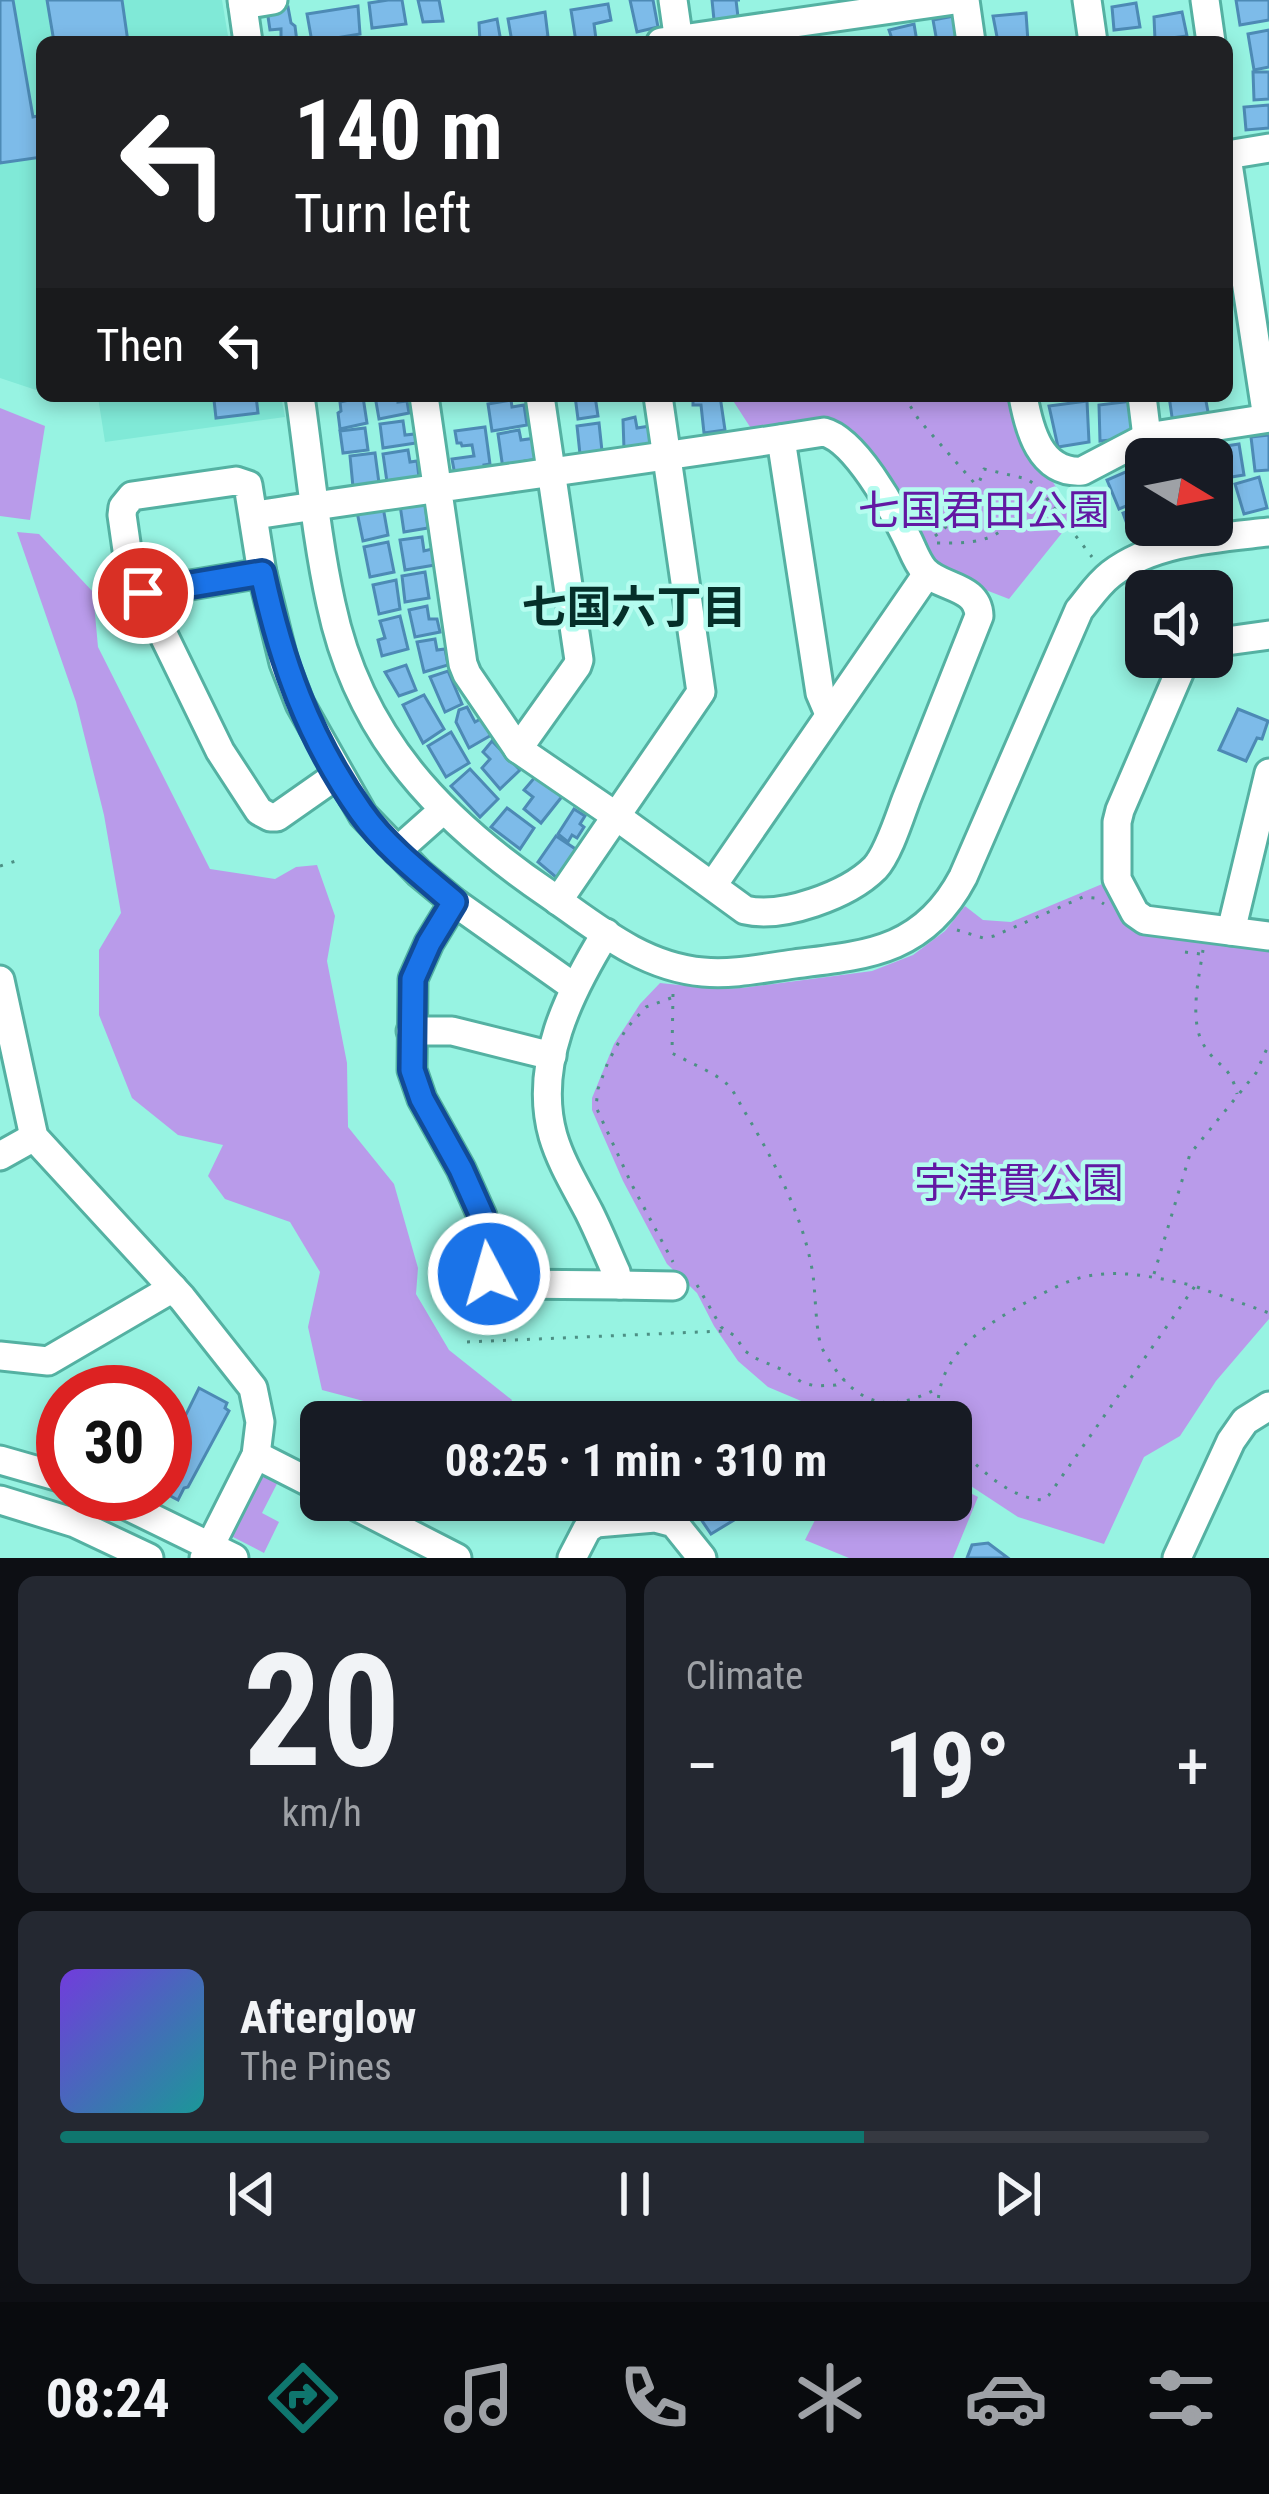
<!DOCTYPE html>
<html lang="en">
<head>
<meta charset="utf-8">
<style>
	body { margin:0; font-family:"Roboto Condensed","Noto Sans JP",sans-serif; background:#242831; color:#f1f3f6; height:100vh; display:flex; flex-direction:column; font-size:45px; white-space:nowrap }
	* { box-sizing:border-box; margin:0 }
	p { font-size:39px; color:#9ea1a6 }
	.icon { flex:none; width:66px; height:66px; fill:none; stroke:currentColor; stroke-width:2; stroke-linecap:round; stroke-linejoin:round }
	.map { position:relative; height:1558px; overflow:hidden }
	.details { display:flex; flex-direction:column; gap:18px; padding:18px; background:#0d0f14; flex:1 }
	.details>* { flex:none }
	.hud { position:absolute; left:36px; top:36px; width:1197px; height:366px; border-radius:18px; box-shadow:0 6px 18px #0003; background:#202124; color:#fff; overflow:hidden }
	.needle { width:78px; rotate:100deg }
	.tools { position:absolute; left:1125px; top:438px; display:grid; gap:24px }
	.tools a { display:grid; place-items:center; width:108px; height:108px; border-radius:18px; background:#171b24; box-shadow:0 6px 18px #0003; font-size:60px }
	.speed { position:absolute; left:36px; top:1365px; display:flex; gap:24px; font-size:60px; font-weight:700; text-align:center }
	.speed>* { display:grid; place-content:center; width:156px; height:156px; border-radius:50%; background:#171b24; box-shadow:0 6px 18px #0003; line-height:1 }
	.speed .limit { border:18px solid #d22; background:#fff; color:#111 }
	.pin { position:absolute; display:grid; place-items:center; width:102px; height:102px; color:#fff; margin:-51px; border:6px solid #fff; border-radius:50%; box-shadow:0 3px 12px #0007 }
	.me { position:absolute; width:132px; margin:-66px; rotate:354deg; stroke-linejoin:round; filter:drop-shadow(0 0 9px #0008) }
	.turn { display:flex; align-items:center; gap:42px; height:252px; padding:0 60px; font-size:54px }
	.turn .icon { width:156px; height:156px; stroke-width:2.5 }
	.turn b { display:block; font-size:84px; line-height:102px }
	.then { display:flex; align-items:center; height:114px; padding:0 60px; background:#0003; gap:24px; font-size:45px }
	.big { font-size:90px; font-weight:700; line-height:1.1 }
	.details .tile { flex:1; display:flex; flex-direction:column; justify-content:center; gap:18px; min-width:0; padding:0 42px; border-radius:18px; background:#242831 }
	.details .dial { align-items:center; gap:0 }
	.dial b { font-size:156px; line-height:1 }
	.song { display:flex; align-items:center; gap:36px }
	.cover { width:144px; height:144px; border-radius:18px; background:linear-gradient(135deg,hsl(260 70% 55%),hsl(180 70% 35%)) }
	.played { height:12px; border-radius:6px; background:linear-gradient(90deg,#0f766e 70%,#363941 70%) }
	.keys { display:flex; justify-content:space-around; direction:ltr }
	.heat { display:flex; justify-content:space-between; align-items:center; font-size:66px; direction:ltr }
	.details .tiles { flex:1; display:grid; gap:18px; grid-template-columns:1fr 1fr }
	.tile:last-child { grid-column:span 2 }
	.trip { position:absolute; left:300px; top:1401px; width:672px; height:120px; border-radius:18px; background:#171b24; box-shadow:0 6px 18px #0003; font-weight:700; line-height:120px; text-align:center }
	.tabs { display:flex; height:192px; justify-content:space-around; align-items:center; background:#090b0e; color:#9ea1a6 }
	.tabs .icon { width:84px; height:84px }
	.tabs .selected { color:#0f766e }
	.tabs b { font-size:54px; color:#f1f3f6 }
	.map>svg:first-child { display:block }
</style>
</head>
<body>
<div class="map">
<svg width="1269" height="1558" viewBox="0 0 1269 1558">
	<rect width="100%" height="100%" fill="#97f3e2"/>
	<g fill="#80e9d7">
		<polygon points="0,0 222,0 229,42 42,42 42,392 0,378"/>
		<polygon points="52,396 281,396 285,417 105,442 98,397 66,401"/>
	</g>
	<g fill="#b99bea">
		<polygon points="730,396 1017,396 1024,446 1050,477 1074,518 1009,599 934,570 843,427 835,421 754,433"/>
		<polygon points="0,408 45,426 30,520 0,516"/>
		<polygon points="17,532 39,534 93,592 98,647 210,869 275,879 296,867 317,865 335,916 327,961 347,1063 348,1127 394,1184 418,1268 416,1294 449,1350 512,1400 502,1422 443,1422 322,1390 308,1327 320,1272 290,1222 225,1199 208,1176 223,1145 178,1135 132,1098 99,1015 99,950 121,913 104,815 76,702"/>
		<polygon points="1107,882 1135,925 1269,945 1269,1319 1216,1381 1180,1436 1144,1457 1104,1544 1018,1517 951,1473 951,1422 851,1422 768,1387 738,1361 714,1326 697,1293 667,1264 623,1181 592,1110 592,1098 614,1044 640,1004 660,983 717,989 742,988 872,971 913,955 945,931 965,906 983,920 1011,922"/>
		<polygon points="269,1471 281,1476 262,1513 279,1522 264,1553 233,1537 230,1528 257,1474"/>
		<polygon points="951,1483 978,1497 953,1558 849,1558 805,1540 825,1500 951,1500"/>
	</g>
	<g fill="#7dbbe9" stroke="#4d8ab5" stroke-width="3">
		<polygon points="0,0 13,0 33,117 42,115 42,157 0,163"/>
		<polygon points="47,0 122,0 128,42 54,42"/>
		<polygon points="388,0 402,0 406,24 372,28 369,3"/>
		<polygon points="418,0 439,0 443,21 423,22"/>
		<polygon points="630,0 653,0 658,27 637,32"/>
		<polygon points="712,0 740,0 736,0 738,17 714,20"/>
		<polygon points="1236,0 1269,0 1269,20 1240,25"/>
		<polygon points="1136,3 1140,27 1114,30 1112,7"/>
		<polygon points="608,4 611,20 594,24 596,39 576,42 571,10"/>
		<polygon points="358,6 360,34 312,42 307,14"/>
		<polygon points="288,7 291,23 295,26 297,42 281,42 281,29 270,30 267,10"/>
		<polygon points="545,12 548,37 512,42 508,19"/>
		<polygon points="1182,12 1187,36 1155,40 1154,17"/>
		<polygon points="1026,13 1028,42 998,42 993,16"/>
		<polygon points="954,16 957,42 937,42 933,20"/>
		<polygon points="497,19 501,42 480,42 479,23"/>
		<polygon points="914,24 917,42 893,42 889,30"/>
		<polygon points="1269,30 1269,67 1254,70 1248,34"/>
		<polygon points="1253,72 1269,72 1269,99 1254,100"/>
		<polygon points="1269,105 1269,128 1246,130 1244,107"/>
		<polygon points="256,396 258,413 216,418 214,400"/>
		<polygon points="375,396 398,396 398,402 407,401 409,413 379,419"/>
		<polygon points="575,396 595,396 598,416 578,419"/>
		<polygon points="693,396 720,396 725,430 704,433 701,405 693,405"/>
		<polygon points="1169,396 1205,396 1209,417 1173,424"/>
		<polygon points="363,397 367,423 340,429 338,413 341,411 340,402"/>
		<polygon points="511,400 512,407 524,405 527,425 492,431 488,404"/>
		<polygon points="1087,401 1089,442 1058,447 1049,406"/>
		<polygon points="1132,401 1133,438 1100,441 1099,405"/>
		<polygon points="635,417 637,428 650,426 652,446 624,449 623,420"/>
		<polygon points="403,421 405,435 415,434 416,443 383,448 380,424"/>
		<polygon points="599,423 602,451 580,454 577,426"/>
		<polygon points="485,427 490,464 484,465 485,471 455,475 452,459 474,456 472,445 462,446 461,443 457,443 455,431"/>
		<polygon points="365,428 368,450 343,453 340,431"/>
		<polygon points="519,430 521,440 536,438 538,459 525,461 525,466 503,469 498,434"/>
		<polygon points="1269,435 1269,470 1255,471 1251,437"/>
		<polygon points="1239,444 1244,475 1219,479 1213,448"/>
		<polygon points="408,450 410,462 417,461 419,477 387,482 383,454"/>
		<polygon points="375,453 379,483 353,487 350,456"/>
		<polygon points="1137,467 1146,490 1146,498 1119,509 1107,480"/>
		<polygon points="1259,477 1267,508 1244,514 1235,484"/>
		<polygon points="1226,485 1231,515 1212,518 1212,487"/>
		<polygon points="425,502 428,528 404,532 400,505"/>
		<polygon points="1146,504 1146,525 1149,525 1131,535 1123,513"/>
		<polygon points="383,507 388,535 363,541 357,512"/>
		<polygon points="422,537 424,551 432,549 435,565 405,570 400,540"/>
		<polygon points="388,542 394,572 370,577 364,547"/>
		<polygon points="425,572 429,598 405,602 402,576"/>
		<polygon points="396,580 400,609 379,614 373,585"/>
		<polygon points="427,606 429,619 437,619 440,632 415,637 409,610"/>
		<polygon points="400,616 408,649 382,656 378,640 385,638 380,621"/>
		<polygon points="435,639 437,650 445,649 448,665 424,672 417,642"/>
		<polygon points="406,665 416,690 399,696 385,672"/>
		<polygon points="448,671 462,704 445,712 430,677"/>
		<polygon points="424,695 444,729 423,743 403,705"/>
		<polygon points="467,707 475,722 486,716 495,733 469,748 456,722 459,710"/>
		<polygon points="1238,709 1268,721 1262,739 1257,738 1246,761 1219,750"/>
		<polygon points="451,732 469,763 446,777 428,746"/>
		<polygon points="492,741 520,770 500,789 482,768 490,759 483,752"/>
		<polygon points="470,769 498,799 480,817 451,786"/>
		<polygon points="536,776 564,794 541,823 524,809 533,797 524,790"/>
		<polygon points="507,808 534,828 520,849 491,827"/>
		<polygon points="574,809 585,816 580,824 584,827 577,838 572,835 568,842 558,834"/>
		<polygon points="556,836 577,850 557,878 538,862"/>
		<polygon points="199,1388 227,1403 225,1408 229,1411 188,1487 184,1488 178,1500 165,1493 165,1457"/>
		<polygon points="706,1500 725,1500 733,1510 729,1513 734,1520 711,1534 694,1509"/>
		<polygon points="988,1543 1008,1558 967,1558 972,1545"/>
	</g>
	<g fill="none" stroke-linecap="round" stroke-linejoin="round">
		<defs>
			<g id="minor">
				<polyline points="242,0 248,42"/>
				<polyline points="673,0 679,42"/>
				<polyline points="965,0 971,42"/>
				<polyline points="1087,0 1093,42"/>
				<polyline points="1205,0 1211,42"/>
				<polyline points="243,5 273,0"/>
				<polyline points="661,42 955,0"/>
				<polyline points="1227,155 1269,148"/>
				<polyline points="1227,157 1267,418"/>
				<path d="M300,396c10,69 16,140 31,208 28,133 110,217 219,291 47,33 93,72 153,77 29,3 61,-4 91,-8 74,-9 130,-13 169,-87l116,-267c10,-12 19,-26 32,-36 43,-33 106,-36 158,-42"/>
				<path d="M1023,396c6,33 17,78 59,75l65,-34 122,-19"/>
				<polyline points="1142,396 1147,437"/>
				<polyline points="781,439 820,693 829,714"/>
				<path d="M255,515c189,-29 380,-53 569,-83 31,8 68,75 82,104 6,11 10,25 18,34 17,19 54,15 55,46 -24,62 -49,123 -73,184 -7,19 -18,54 -31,68 -27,27 -93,51 -130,42l-129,-94 -98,-67 -51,-75 -4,-10 -39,-268"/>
				<polyline points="143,593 262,573"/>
				<polyline points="1212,643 1269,635"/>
				<polyline points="1186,657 1120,810 1117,822 1117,879 1135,913 1145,920 1269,936"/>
				<polyline points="518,749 577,666 579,660 540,396"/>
				<polyline points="337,775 277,817 270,817 259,811 220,751 143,593 127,550 122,515 123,507 132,496 236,481 248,485 262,573 284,663 300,704 363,815 419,873 454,902 574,987"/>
				<polyline points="397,851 442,811"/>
				<polyline points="713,885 927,574"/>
				<polyline points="558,901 701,692 658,396"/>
				<path d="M454,902l-25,41 -16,36 -1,91 10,29 39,70 21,47 7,58 10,10 120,1 -3,-13c-9,-20 -17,-40 -27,-60 -13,-25 -28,-49 -36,-76 -20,-71 16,-143 53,-203"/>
				<polyline points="1231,931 1269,773"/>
				<polyline points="0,980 34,1137 182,1298 253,1388 260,1422 256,1455 204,1558"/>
				<polyline points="411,1031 452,1031 552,1056"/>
				<polyline points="0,1156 34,1137"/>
				<polyline points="619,1285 673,1286"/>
				<polyline points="0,1356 48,1361 173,1288"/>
				<polyline points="256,1455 321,1488"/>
				<polyline points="0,1460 63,1478"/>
				<polyline points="103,1494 234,1558"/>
				<polyline points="0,1500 75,1523 149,1558"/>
				<polyline points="344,1500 457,1558"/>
				<polyline points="572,1558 587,1529 596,1523 655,1518 674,1523 702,1558"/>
				<polyline points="1177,1558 1231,1441 1245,1421 1269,1406"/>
			</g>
		</defs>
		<use href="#minor" stroke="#54b1a2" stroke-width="33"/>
		<g stroke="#4d9085" stroke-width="3" stroke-dasharray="3 9" stroke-linecap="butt">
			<polyline points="904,396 919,420 977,486"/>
			<path d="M935,536c23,-18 40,-38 49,-67l43,10 11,8 54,70"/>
			<path d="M937,543c60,1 64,-8 102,-51"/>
			<polyline points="0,866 19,860"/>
			<polyline points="957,930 983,938 994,936 1083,897 1095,898 1104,904"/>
			<path d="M1203,950c-4,28 -15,72 2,97 14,22 25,17 32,47"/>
			<polyline points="1185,952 1200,954"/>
			<path d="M673,994l-1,59c16,9 44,20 56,32 6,6 11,17 15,24 29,48 59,104 69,160 4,19 3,68 11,81 29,51 60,67 113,39"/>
			<polyline points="671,998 646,1007 626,1029 608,1062 598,1089 596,1107 632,1185 673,1262"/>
			<polyline points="1154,1274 1190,1154 1256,1073 1269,1044"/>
			<polyline points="697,1285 721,1327 735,1336 745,1351 755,1358 783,1370 803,1383 816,1386 836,1385 845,1380"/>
			<polyline points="1197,1287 1269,1313"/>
			<polyline points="467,1342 723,1331"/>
			<path d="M939,1422c-9,-61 39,-93 86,-119 21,-11 44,-25 69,-28 33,-5 69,4 101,11l-146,209 -6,5c-37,-2 -66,-35 -92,-59"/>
		</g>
		<use href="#minor" stroke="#fff" stroke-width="27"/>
	</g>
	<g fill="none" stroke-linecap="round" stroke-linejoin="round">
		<defs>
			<path id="route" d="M143,593l119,-20c19,88 46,164 99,239 24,34 61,63 93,90l-25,41 -16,36 -1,91 10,29 39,70 21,47 7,58"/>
		</defs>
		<use href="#route" stroke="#114b97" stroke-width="30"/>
		<use href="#route" stroke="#1a73e8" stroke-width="21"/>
	</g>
	<g text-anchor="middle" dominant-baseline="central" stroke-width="9" stroke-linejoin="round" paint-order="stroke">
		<g font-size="42" fill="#6219a3" stroke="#b5fcef">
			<text x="984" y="510">七国君田公園</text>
			<text x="1019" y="1183">宇津貫公園</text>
		</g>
		<g font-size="45" font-weight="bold" fill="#052f29" stroke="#b5fcef">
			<text x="634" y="607">七国六丁目</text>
		</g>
	</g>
</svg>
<div class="tools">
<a><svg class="needle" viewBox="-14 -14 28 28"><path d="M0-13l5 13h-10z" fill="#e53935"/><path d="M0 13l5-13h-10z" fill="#9ea1a6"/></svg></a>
<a><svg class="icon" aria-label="sound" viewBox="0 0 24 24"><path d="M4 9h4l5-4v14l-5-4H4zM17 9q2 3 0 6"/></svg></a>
</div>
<div class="speed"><div class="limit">30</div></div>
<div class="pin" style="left:143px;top:593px;background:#d93025"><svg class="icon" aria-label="arrive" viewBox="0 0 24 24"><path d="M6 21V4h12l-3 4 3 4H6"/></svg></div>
<svg class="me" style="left:489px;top:1274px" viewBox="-20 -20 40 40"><circle r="17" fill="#1a73e8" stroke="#fff" stroke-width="3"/><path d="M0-11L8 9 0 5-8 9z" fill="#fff"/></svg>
<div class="trip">08:25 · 1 min · 310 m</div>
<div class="hud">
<div class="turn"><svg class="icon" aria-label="left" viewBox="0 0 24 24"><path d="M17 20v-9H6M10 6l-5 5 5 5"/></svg><div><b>140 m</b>Turn left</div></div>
<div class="then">Then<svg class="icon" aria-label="left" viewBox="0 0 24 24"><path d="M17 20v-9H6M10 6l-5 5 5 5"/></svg></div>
</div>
</div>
<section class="details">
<div class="tiles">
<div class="tile dial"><b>20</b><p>km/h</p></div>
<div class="tile"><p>Climate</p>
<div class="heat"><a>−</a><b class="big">19°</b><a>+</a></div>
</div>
<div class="tile">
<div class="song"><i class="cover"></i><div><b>Afterglow</b><p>The Pines</p></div></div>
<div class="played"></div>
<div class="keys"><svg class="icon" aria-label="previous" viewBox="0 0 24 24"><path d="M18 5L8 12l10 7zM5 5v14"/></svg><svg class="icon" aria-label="pause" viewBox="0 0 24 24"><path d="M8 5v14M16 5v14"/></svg><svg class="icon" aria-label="next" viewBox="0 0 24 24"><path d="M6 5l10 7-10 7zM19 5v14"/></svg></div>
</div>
</div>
</section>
<nav class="tabs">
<b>08:24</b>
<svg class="icon selected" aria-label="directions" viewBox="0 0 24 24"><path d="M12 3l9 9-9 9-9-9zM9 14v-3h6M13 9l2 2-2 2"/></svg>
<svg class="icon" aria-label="music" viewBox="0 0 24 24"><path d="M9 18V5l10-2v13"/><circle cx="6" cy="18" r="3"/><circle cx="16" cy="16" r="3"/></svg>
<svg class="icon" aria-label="phone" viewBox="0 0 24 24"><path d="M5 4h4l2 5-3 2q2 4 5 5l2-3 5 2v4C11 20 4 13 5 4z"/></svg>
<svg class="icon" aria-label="climate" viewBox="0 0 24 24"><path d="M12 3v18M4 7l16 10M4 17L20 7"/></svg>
<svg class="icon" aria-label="car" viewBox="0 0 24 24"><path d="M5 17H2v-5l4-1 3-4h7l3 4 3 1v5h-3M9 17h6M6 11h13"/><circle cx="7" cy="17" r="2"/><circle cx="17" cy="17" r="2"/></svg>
<svg class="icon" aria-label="filters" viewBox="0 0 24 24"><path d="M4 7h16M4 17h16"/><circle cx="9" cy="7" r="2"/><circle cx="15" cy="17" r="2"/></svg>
</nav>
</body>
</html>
